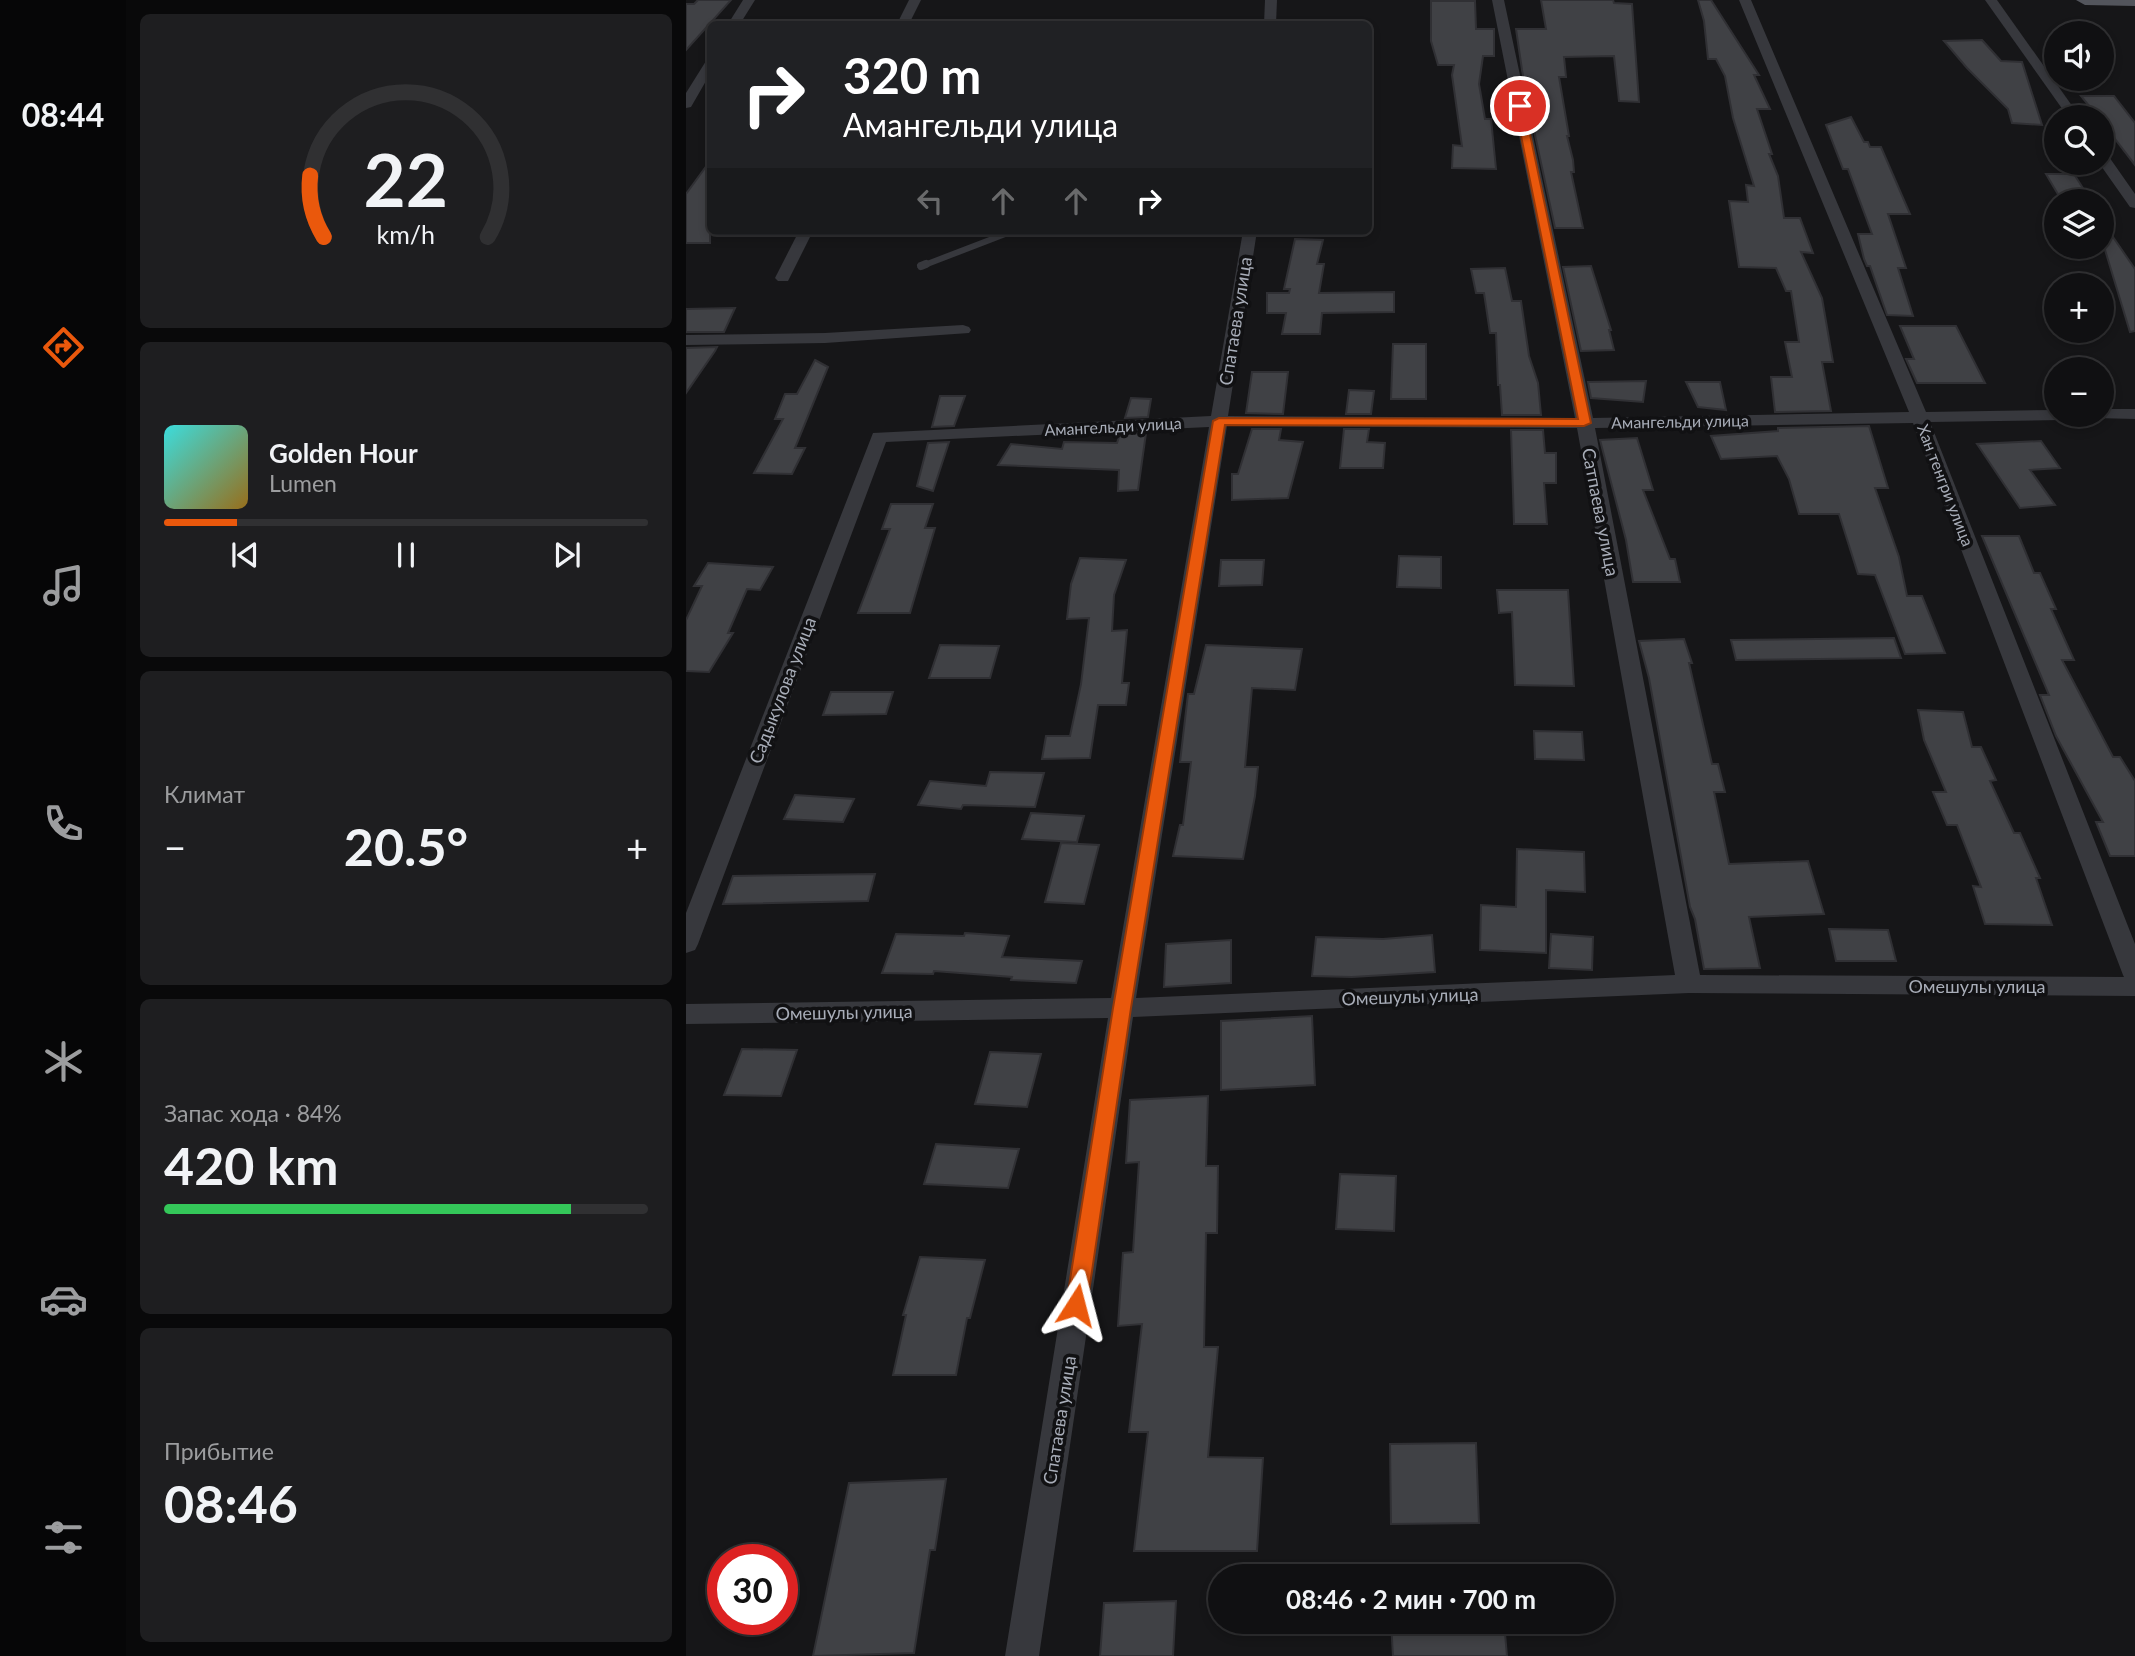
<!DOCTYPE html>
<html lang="ru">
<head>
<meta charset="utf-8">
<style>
	body { margin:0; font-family:Lato,sans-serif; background:#1e1e20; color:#f1f3f6; height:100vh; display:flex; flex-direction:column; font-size:26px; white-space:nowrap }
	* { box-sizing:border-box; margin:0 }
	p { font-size:23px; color:#9c9d9f }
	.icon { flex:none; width:38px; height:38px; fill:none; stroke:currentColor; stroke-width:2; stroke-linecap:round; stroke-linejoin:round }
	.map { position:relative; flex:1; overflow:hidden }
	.details { display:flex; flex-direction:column; gap:14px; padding:14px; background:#09090a; width:560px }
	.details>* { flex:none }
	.top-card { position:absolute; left:21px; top:21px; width:665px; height:214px; border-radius:10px; box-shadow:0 4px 10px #0003,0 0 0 2px #303032; background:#202124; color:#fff; overflow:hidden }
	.fabs { position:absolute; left:1358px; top:21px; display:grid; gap:14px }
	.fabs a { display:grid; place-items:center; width:70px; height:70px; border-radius:50%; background:#101012; box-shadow:0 4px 10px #0003,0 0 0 2px #303032; font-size:35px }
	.speed { position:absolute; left:21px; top:1544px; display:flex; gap:14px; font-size:35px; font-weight:700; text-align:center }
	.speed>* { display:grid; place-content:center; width:91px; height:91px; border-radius:50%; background:#101012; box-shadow:0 4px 10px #0003,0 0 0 2px #303032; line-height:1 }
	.speed .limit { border:10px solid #d22; background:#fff; color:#111 }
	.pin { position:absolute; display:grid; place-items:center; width:60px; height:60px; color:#fff; margin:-30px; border:4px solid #fff; border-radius:50%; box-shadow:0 2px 7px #0007 }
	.me { position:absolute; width:77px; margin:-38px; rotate:9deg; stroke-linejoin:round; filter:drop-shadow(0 0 5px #0008) }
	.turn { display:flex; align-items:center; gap:24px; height:147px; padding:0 21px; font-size:32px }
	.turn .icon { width:91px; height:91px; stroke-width:2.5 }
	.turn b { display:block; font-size:49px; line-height:60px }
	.lanes { display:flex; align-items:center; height:66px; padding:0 21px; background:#0003; justify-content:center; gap:35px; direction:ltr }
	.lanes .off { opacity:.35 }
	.big { font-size:52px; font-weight:700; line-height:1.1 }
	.details .tile { flex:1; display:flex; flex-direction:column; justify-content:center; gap:10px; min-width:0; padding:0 24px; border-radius:10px; background:#1e1e20 }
	.details .dial { align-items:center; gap:0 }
	.dial svg { height:182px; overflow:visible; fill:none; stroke:#303032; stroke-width:7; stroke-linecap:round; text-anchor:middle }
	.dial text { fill:#f1f3f6; stroke:none }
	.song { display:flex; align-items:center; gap:21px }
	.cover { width:84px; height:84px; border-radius:10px; background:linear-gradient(135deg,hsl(180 70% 55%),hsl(40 70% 35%)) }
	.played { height:7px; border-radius:4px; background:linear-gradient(90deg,#ea580c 15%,#303032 15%) }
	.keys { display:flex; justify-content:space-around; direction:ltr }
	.heat { display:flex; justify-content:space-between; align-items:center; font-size:38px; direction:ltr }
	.charge { height:10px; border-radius:5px; background:linear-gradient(90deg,#34c759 84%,#303032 0) }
	.trip { position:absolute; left:522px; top:1564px; width:406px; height:70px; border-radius:35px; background:#101012; box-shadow:0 4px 10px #0003,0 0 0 2px #303032; font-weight:700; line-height:70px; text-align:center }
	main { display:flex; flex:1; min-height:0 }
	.tabs { display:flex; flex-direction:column; width:126px; justify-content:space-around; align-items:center; background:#060607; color:#9c9d9f }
	.tabs .icon { width:49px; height:49px }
	.tabs .on { color:#ea580c }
	.tabs b { font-size:32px; color:#f1f3f6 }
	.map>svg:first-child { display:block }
</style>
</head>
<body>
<main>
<nav class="tabs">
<b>08:44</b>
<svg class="icon on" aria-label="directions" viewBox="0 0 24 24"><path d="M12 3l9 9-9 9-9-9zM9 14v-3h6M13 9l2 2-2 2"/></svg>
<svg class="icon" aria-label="music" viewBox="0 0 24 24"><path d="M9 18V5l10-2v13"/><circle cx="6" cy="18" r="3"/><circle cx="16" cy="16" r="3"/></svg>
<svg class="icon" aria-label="phone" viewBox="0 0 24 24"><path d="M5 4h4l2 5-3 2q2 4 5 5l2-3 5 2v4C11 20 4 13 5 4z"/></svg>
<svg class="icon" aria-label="climate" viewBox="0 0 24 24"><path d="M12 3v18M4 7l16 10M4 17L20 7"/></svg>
<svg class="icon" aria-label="car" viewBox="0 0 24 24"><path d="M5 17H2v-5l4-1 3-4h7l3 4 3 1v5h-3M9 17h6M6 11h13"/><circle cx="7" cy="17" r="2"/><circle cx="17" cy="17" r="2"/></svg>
<svg class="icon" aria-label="filters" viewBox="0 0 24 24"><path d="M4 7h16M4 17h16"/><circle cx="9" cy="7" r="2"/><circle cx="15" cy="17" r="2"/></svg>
</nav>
<section class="details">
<div class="tile dial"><svg viewBox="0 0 100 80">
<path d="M14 69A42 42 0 1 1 86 69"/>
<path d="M14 69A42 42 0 0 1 8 42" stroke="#ea580c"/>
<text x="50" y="56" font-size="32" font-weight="700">22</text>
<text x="50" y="72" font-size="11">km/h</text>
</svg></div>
<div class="tile">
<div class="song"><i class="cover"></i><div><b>Golden Hour</b><p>Lumen</p></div></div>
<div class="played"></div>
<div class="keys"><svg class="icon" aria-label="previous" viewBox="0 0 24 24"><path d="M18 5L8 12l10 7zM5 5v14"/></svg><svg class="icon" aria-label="pause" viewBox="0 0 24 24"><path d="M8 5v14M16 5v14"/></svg><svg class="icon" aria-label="next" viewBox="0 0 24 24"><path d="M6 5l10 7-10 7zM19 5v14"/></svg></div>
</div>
<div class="tile"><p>Климат</p>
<div class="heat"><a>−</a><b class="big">20.5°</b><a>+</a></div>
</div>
<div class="tile"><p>Запас хода · 84%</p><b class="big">420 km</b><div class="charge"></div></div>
<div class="tile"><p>Прибытие</p><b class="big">08:46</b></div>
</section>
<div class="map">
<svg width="1449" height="1656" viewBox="0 0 1449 1656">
	<rect width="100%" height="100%" fill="#161618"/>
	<g fill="#404145" stroke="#303034" stroke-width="2">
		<polygon points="12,0 45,0 0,50 0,4 8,4"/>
		<polygon points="855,0 927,0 928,3 946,4 953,102 933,101 928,56 878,57 880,77 873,77 883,136 881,136 887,160 888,172 885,172 897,228 869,228 846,121 845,96 841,96 836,70 830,29 860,29"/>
		<polygon points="1012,0 1025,0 1073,75 1068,75 1084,109 1071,109 1086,154 1083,154 1092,176 1098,218 1114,218 1127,253 1115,252 1136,298 1147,362 1136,362 1145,411 1089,412 1085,377 1106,377 1099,342 1113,342 1105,291 1100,291 1090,268 1053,267 1043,201 1062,202 1060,185 1068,186 1047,118 1039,76 1030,59 1022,59 1018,21"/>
		<polygon points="745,1 789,1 790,29 808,29 808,56 797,56 793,84 799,119 805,119 810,169 766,168 767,145 776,146 766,75 768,65 752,65 745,41"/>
		<polygon points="1296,40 1315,61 1336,62 1356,125 1326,123 1322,109 1281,68 1258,41"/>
		<polygon points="1395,96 1428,96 1449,123 1449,165 1416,122 1416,117 1412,117"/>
		<polygon points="1165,117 1178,142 1182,142 1184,147 1195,147 1224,214 1202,214 1220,268 1212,268 1227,316 1201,315 1184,266 1181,266 1178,259 1172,234 1186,234 1162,169 1157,169 1140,125"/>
		<polygon points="24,161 24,243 0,243 0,194"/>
		<polygon points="1360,174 1388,174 1405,201 1376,201"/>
		<polygon points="1416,221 1449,269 1449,331 1444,332 1416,240"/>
		<polygon points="609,239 637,240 631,264 638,264 633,293 708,292 708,312 636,313 634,334 596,334 600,313 581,313 581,293 603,293 604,289 598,289"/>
		<polygon points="905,266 925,330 923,330 928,350 895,351 877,267"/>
		<polygon points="819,268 826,301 835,301 843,356 852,383 855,415 816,415 814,385 812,385 810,333 804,333 798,293 790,293 785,269"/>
		<polygon points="49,308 38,332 0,332 0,309"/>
		<polygon points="1214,326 1270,326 1299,383 1231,383 1220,359 1228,359"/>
		<polygon points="707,344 740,344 740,399 705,399"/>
		<polygon points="31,347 29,351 0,393 0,348"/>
		<polygon points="129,360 142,367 109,448 119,448 106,474 68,473 97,419 89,419 99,394 111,394"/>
		<polygon points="566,372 602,372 597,414 560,413"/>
		<polygon points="960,381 957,402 905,398 902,382"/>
		<polygon points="1000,382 1034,382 1040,410 1012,407"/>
		<polygon points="663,390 688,391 685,414 660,414"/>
		<polygon points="254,396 279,396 268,426 246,427"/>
		<polygon points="445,398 465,399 462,417 439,418"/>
		<polygon points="1183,426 1202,488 1189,488 1213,557 1221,596 1236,596 1259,653 1219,654 1189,575 1172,574 1153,514 1113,514 1103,479 1091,456 1035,459 1025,436 1092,431 1092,428"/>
		<polygon points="566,429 595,429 593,440 617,442 602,498 546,500 546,474 552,474"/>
		<polygon points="658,429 683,429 681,442 699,443 697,468 654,468"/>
		<polygon points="825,430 857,430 859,453 870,453 870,483 858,483 861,524 828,524"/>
		<polygon points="460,433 452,490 432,491 433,470 312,465 325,444 376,449 378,442 431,443 434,434"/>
		<polygon points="951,438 967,490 957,490 984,559 989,559 994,582 947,582 940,540 914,440"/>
		<polygon points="1355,441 1374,468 1344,470 1369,505 1334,508 1291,444"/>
		<polygon points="263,442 247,491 231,486 242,443"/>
		<polygon points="205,504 247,504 239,528 249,528 224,613 172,613 204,529 196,529"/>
		<polygon points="1296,536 1333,536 1348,573 1354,573 1370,609 1365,609 1388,660 1376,660 1427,757 1434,757 1449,781 1449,856 1424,856 1410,822 1417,822 1370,736 1354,695 1363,695"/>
		<polygon points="713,556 755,557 755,588 711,587"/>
		<polygon points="394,558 440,560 428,595 426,631 441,630 436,683 443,683 440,705 412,705 404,758 356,759 360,736 384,736 395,684 403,618 381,619 385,584"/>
		<polygon points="535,560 578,560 576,585 533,586"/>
		<polygon points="22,563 87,567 74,590 61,589 42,633 47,633 23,672 0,671 0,620 16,586 8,586"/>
		<polygon points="811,590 882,590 888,686 829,685 826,612 813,613"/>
		<polygon points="1208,638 1215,658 1050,660 1045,640"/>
		<polygon points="998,639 1006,663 1003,663 1026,764 1032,764 1039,792 1028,792 1043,864 1122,861 1138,914 1063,917 1074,968 1018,969 1009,919 1004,907 963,678 953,641"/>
		<polygon points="254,645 313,646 304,678 243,678"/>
		<polygon points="520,645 616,649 609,690 566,688 559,767 572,767 569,796 557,859 487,856 494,825 497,825 505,762 494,762 502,694 508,694"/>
		<polygon points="145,692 207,692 200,714 137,715"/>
		<polygon points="1232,710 1277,712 1286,747 1295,747 1310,780 1304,781 1328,833 1334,833 1354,878 1350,878 1366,925 1299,924 1287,886 1295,887 1271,825 1261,825 1247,792 1260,792 1238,740"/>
		<polygon points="848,731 896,732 898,760 849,759"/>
		<polygon points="304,772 358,773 349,807 277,805 275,809 232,805 244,781 300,786"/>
		<polygon points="109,795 168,799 157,822 98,819"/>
		<polygon points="345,813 398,816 391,842 336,839"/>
		<polygon points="375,843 413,845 398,904 359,902"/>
		<polygon points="831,849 898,852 899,892 860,890 860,953 794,950 795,905 830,907"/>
		<polygon points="189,874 182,901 37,904 47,876"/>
		<polygon points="1143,929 1202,930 1210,961 1150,961"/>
		<polygon points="279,933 323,936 316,957 396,961 390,983 325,980 326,977 248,971 247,974 196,973 210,934 278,936"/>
		<polygon points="865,934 907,937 906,970 863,968"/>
		<polygon points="746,935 749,972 666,977 626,976 630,937 697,939"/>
		<polygon points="545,940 545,983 478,987 480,944"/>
		<polygon points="626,1016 629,1085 535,1090 535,1021"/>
		<polygon points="56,1049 111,1050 95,1096 38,1095"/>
		<polygon points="304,1052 355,1054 341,1107 289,1104"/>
		<polygon points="522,1096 520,1166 532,1166 531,1233 520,1233 518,1347 532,1347 522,1457 577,1458 571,1551 448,1551 462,1432 443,1432 456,1324 432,1326 437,1253 447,1252 453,1162 440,1163 444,1100"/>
		<polygon points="250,1144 333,1149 322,1188 238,1184"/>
		<polygon points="654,1174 710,1176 708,1231 650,1229"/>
		<polygon points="234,1257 299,1260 284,1318 281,1318 270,1375 207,1375 220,1315 217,1315"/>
		<polygon points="790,1443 793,1523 705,1524 704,1444"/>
		<polygon points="260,1479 249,1550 244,1550 228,1653 127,1656 163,1483"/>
		<polygon points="490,1601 487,1656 414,1656 418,1603"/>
		<polygon points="705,1622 818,1622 821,1656 707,1656"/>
	</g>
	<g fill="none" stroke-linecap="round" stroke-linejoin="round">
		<polyline stroke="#37383d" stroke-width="6" points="236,266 327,231"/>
		<polyline stroke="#37383d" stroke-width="8" points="235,266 240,264"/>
		<g fill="#37383d" fill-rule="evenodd">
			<polygon points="57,0 69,0 54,24 42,24"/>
			<polygon points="223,0 235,0 223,24 211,24"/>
			<polygon points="579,0 591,0 590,24 578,24"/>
			<path d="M806,0h12l89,418 316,-6 -170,-412h12l175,412 130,-2v5h14l-9,5 -131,2 205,522v52l-446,-3 -556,24 -94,639h-34l103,-638 -422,6v-20l425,-6 98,-571 -323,15 -188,502 -3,6 -9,3v-40l187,-480 338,-17 32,-185h14l-29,185 347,2zM1227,423l210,552 1,2 -424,-2 -105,-547zM541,426l350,2 98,547 -539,23z"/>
			<polygon points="1299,0 1311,0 1394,117 1382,117"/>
			<polygon points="24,60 24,74 5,107 0,108 0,93 20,61"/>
			<polygon points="1416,153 1421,154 1449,194 1449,208 1444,207 1413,163 1416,163"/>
			<polygon points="113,231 127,231 102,281 92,281 89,278"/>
			<polygon points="277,325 283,327 285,330 283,333 139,343 0,345 0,335 139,333"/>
			<polygon points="1416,409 1449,409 1449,419 1410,418 1408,415 1416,415"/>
		</g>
		<polygon fill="#53555c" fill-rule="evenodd" points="1390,0 1449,0 1449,6 1399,5"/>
	</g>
	<polygon fill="#ea580c" stroke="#983908" stroke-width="2" points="834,103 838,106 905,423 898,426 539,425 445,1008 401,1305 398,1311 390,1314 383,1311 380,1305 427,1008 527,421 533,418 892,419 829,106"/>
	<g text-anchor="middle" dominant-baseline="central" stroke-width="7" stroke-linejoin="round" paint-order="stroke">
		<g font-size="16" fill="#a8adb8" stroke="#111113">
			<text transform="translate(994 421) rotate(-1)">Амангельди улица</text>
			<text transform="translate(427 426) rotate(-3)">Амангельди улица</text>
			<text transform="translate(1260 485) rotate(69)">Хан тенгри улица</text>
		</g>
		<g font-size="18" fill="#a8adb8" stroke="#111113">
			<text transform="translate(549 321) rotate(-81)">Спатаева улица</text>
			<text transform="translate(915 512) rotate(79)">Сатпаева улица</text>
			<text transform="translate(96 690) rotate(-69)">Садыкулова улица</text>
			<text x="1291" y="986">Омешулы улица</text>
			<text transform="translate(724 996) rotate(-2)">Омешулы улица</text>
			<text transform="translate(158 1012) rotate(-1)">Омешулы улица</text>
			<text transform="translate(373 1420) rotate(-81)">Спатаева улица</text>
		</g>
	</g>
</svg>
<div class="fabs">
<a><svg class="icon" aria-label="sound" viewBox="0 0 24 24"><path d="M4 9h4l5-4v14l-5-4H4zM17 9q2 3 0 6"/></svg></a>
<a><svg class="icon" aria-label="search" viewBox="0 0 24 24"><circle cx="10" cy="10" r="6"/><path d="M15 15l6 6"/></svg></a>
<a><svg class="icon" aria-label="layers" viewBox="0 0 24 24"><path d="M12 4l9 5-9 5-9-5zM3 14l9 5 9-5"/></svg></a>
<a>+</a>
<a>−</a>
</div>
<div class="speed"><div class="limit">30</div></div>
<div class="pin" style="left:834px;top:106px;background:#d93025"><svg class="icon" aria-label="arrive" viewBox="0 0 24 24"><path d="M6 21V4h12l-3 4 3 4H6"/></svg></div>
<svg class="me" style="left:390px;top:1305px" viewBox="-20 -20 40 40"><path d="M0-17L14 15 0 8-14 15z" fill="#ea580c" stroke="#fff" stroke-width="4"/></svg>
<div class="trip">08:46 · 2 мин · 700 m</div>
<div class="top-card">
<div class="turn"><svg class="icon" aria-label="right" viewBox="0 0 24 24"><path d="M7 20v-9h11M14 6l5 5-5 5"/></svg><div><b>320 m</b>Амангельди улица</div></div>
<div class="lanes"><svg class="icon off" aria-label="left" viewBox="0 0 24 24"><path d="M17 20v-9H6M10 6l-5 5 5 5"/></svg><svg class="icon off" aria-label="ahead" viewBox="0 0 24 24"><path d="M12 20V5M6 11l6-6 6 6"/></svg><svg class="icon off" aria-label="ahead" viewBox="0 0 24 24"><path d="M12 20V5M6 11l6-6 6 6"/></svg><svg class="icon" aria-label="right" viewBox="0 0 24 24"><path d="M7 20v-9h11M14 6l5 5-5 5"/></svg></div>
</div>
</div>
</main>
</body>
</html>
